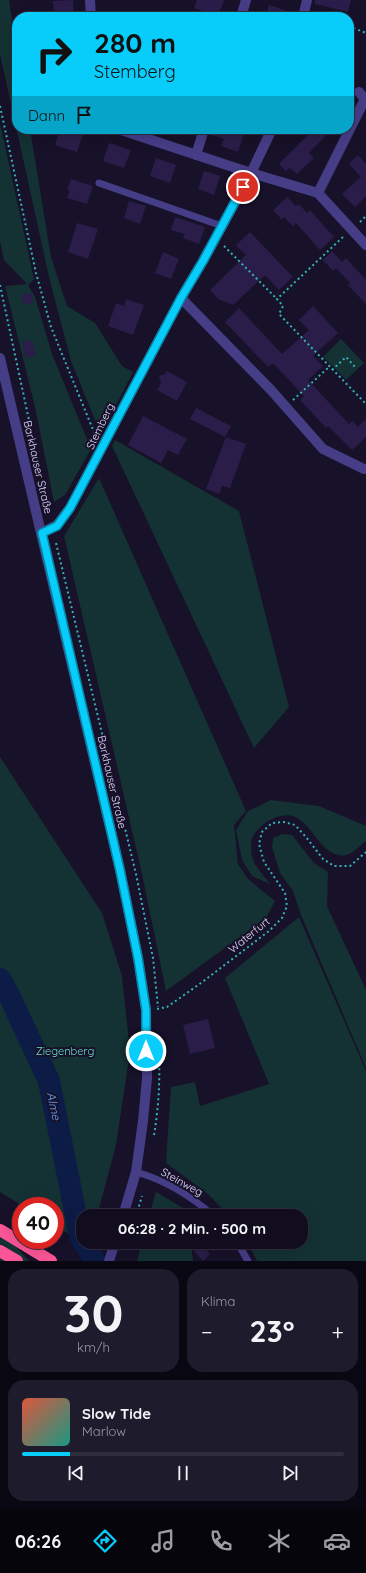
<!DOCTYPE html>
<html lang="de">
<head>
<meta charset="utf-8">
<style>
	body { margin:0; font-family:Quicksand,sans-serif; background:#1e1b2c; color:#f1f3f6; height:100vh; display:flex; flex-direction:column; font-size:15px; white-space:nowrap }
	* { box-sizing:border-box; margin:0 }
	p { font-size:13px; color:#9c9ca4 }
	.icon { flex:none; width:22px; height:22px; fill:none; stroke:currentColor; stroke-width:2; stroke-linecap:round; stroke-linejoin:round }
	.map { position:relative; height:1261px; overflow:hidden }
	.details { display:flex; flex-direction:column; gap:8px; padding:8px; background:#090711; flex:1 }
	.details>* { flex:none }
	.banner { position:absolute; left:12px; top:12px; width:342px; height:122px; border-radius:16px; box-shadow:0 4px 16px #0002,0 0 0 1px #302d3d; background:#08cdfb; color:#111; overflow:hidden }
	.speed { position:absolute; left:12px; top:1197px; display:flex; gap:8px; font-size:20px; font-weight:700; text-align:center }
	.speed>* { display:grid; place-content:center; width:52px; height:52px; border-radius:50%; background:#110d1f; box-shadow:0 4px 16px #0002,0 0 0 1px #302d3d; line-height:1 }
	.speed .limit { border:6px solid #d22; background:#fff; color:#111 }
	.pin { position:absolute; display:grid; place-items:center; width:34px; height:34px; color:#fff; margin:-17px; border:2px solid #fff; border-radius:50%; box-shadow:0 1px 4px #0007 }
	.me { position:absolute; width:44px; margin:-22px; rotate:0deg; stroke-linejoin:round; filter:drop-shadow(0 0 3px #0008) }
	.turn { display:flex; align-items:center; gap:14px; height:84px; padding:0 16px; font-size:18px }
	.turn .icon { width:52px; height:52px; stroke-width:2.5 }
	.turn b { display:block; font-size:28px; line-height:34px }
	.then { display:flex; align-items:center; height:38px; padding:0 16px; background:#0003; gap:8px; font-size:15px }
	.big { font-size:30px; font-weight:700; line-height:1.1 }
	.details .tile { flex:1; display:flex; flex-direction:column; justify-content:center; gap:6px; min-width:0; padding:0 14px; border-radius:16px; background:#1e1b2c }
	.details .dial { align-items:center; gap:0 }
	.dial b { font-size:52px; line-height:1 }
	.song { display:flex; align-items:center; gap:12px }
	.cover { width:48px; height:48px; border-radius:6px; background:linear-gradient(135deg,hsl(10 70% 55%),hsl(170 70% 35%)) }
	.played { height:4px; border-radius:2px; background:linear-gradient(90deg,#08cdfb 15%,#302d3d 15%) }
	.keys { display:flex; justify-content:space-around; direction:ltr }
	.heat { display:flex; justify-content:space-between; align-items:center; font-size:22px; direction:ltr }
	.details .tiles { flex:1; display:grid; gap:8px; grid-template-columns:1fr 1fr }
	.tile:last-child { grid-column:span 2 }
	.trip { position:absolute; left:76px; top:1209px; width:232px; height:40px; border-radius:16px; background:#110d1f; box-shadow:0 4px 16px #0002,0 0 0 1px #302d3d; font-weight:700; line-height:40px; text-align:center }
	.tab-bar { display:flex; height:64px; justify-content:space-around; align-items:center; background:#07050c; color:#9c9ca4 }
	.tab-bar .icon { width:28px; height:28px }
	.tab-bar .on { color:#08cdfb }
	.tab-bar b { font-size:18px; color:#f1f3f6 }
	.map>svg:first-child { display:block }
</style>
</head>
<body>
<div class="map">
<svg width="366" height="1261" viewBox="0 0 366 1261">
	<rect width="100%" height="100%" fill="#171129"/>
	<g fill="#143133">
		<polygon points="0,0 9,0 17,51 17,129 30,129 51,257 67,306 95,323 122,366 133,372 106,425 99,430 71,361 49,277 0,54"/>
		<polygon points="0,123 34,279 28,285 35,297 52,354 91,449 65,495 54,502 35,407 5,286 27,284 4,260 0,241"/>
		<polygon points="341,339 364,363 346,380 323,357"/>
		<polygon points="115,440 239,511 289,707 254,748 112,446"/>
		<polygon points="99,478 246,811 234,825 238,864 248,879 275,901 266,918 166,991 142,874 64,536"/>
		<polygon points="0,757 102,913 122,976 130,1052 116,1145 97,1216 83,1216 83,1242 89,1242 88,1245 55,1226 55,1206 23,1206 0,1192"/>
		<path d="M271,800l48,6 47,20v15c-8,6 -17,18 -28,14 -19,-5 -25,-29 -43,-38 -14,-7 -37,7 -43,21 -1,3 -1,14 0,18 2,10 12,20 18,28l-18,-8 -10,-16 -6,-30 12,-19z"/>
		<polygon points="282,834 292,835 314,863 328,872 327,906 366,990 366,1068 301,915 293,891 280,873 272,847 273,838"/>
		<polygon points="299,917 366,1071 366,1261 257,1261 247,1242 301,1242 301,1216 229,1216 208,1194 166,1163 171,1087 195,1082 200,1106 269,1084 225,978"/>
		<polygon points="156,1192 188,1211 189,1216 149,1216"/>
		<polygon points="0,1229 29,1261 0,1261"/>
		<polygon points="142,1242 191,1242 193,1261 137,1261"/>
	</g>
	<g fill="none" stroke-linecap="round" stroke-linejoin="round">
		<g stroke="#0c1c47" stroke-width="22">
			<polyline points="0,979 9,995 49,1081 80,1236 83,1241"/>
			<polyline points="84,1242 95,1261"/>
		</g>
	</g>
	<g fill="#2a1d49">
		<polygon points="73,0 74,17 54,17 53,1"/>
		<polygon points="197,0 224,0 218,16 194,8"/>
		<polygon points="315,0 351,0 348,12 315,4"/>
		<polygon points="269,5 297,14 297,17 265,17"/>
		<polygon points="60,129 67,129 83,134 77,152 55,145"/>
		<polygon points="210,129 245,129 238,152 221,146 224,139 209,134"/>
		<polygon points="302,129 332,129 309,153 314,158 297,174 290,168 286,171 279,164 308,135"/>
		<polygon points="109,143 131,150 124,168 103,161"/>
		<polygon points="358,155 366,164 366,196 355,207 342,194 361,177 349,164"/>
		<polygon points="156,158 176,165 170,183 150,176"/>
		<polygon points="204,171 220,176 214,195 198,189"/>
		<polygon points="71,179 93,186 87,204 67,198 70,190 67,190"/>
		<polygon points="287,197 296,206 299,204 307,213 310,210 334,237 320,250 296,223 293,226 284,217 282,220 273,210"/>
		<polygon points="129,201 146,206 140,224 124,218"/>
		<polygon points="175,217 205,227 199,244 183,238 184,234 171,230"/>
		<polygon points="77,223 98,229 88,259 68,252"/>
		<polygon points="250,232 293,277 279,290 265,275 233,305 218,299 210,290 246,255 236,245"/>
		<polygon points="332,251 342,262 346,258 366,280 366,304 348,285 350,283 336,268 339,265 333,271 323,260"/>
		<polygon points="163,252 179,259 171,279 155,273"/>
		<polygon points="31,293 33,302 24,305 21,295"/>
		<polygon points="126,299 144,305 133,335 108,326 116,303 124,306"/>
		<polygon points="313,306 338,333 313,356 323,366 308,380 349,424 352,421 358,427 366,419 366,437 352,450 328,426 326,428 300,400 304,396 273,363 268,367 225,322 239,308 282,354 309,330 299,320"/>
		<polygon points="32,340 36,355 26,358 22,342"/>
		<polygon points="167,371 187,382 177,401 157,390 161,383 159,376 165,374"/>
		<polygon points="196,408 231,426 225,437 190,419"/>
		<polygon points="143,416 187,439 178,455 168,450 161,463 128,445"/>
		<polygon points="226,437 246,444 230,488 222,486 219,494 206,489"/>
		<polygon points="208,1019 215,1048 190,1054 183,1025"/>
		<polygon points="201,1244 210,1254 203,1261 194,1251"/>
	</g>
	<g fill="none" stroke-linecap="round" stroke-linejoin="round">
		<g stroke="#32b5b9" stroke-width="2" stroke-dasharray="2 3" stroke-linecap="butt">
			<polyline points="315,13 325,17"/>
			<polyline points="349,26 366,33"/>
			<polyline points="0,106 36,273 51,327 96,437"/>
			<polyline points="360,222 366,216"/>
			<polyline points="343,237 277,299 283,306 279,314 366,404"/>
			<polyline points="224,246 277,299"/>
			<polyline points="0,285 47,504"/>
			<polyline points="332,370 346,357 356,368"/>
			<polyline points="293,400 329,367"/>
			<polyline points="56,543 136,874 153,958 158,1007"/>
			<polyline points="157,1009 167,1007 201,983 269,931 282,918 287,906 285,893 264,862 259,844 262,832 272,823 284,822 295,825 306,837 323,859 334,866 350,866 366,852"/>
			<path d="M154,1135c5,-29 6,-57 5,-85"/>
			<polyline points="136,1216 142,1196"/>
		</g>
		<g stroke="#463d87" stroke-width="7">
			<polyline points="99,183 222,226"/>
			<path d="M136,1172c29,8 56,25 78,44"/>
			<polyline points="237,1242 248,1261"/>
		</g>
		<g stroke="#463d87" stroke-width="10">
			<polyline points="90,0 91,17"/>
			<polyline points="241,17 246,0"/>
			<polyline points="303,17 307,0"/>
			<polyline points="118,129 251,173 318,193 366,245"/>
			<polyline points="196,155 204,129"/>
			<polyline points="318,193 365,99 359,92"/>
			<polyline points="181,298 271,390 323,449 364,469 366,469"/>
			<polyline points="42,533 57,525 70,508 181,298 203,261 251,173 272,129"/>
		</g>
		<g stroke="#463d87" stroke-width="10">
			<polyline points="0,358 120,870 138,958 146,1010 147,1078 143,1121 136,1172 123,1216"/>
			<polyline points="109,1261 115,1242"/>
		</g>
		<g stroke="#fc5697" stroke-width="12">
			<polyline points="0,1230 51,1261"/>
			<polyline points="0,1251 17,1261"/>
		</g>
	</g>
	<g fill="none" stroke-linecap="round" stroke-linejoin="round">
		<defs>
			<polyline id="route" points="146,1051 146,1010 138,958 120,870 42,533 57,526 70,508 181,298 203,261 243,187"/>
		</defs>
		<use href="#route" stroke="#0585a3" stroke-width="10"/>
		<use href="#route" stroke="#08cdfb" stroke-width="7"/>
	</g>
	<g text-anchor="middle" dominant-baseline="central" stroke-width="4" stroke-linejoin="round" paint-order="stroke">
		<g font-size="11" fill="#e1d9fe" stroke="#171129">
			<text transform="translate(100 426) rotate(-64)">Stemberg</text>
			<text transform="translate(38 467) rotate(77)">Barkhauser Straße</text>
			<text transform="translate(112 782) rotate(77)">Barkhauser Straße</text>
			<text transform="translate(249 935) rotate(-39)">Waterfurt</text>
			<text transform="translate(182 1182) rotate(29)">Steinweg</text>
		</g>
		<g font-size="11" fill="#65dfcb" stroke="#171129">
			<text x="65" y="1051">Ziegenberg</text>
		</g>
		<g font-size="12" font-style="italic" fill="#69abfd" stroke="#171129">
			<text transform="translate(54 1106) rotate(78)">Alme</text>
		</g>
	</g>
</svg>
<div class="speed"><div class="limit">40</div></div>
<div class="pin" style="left:243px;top:187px;background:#d93025"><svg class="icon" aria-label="arrive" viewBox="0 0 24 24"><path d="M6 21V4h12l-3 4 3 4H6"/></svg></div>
<svg class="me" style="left:146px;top:1051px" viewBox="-20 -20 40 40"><circle r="17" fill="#08cdfb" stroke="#fff" stroke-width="3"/><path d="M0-11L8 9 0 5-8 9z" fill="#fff"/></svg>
<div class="trip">06:28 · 2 Min. · 500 m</div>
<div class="banner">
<div class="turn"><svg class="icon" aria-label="right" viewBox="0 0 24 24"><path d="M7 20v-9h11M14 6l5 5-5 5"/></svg><div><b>280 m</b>Stemberg</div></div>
<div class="then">Dann<svg class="icon" aria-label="arrive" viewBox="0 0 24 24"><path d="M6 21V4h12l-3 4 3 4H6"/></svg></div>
</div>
</div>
<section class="details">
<div class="tiles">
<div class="tile dial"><b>30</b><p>km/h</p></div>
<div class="tile"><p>Klima</p>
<div class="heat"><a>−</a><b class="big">23°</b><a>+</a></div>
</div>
<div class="tile">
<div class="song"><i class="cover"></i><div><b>Slow Tide</b><p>Marlow</p></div></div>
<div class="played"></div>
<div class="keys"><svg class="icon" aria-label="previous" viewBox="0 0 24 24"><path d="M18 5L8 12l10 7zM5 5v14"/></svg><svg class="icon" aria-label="pause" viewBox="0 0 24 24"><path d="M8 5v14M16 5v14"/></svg><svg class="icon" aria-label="next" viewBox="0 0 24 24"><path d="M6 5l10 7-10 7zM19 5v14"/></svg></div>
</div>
</div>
</section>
<nav class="tab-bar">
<b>06:26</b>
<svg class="icon on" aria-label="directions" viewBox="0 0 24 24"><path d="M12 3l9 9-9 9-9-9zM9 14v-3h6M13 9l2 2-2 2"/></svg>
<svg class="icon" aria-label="music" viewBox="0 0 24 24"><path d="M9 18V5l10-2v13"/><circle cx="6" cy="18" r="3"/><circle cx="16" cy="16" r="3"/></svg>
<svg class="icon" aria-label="phone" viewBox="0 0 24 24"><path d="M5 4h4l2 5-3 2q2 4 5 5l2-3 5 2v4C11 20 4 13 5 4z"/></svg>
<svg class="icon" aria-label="climate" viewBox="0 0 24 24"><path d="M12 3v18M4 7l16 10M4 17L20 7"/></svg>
<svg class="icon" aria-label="car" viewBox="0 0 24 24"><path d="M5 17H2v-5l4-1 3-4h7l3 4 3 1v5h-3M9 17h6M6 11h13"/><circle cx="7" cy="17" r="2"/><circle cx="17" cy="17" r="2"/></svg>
</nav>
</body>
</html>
